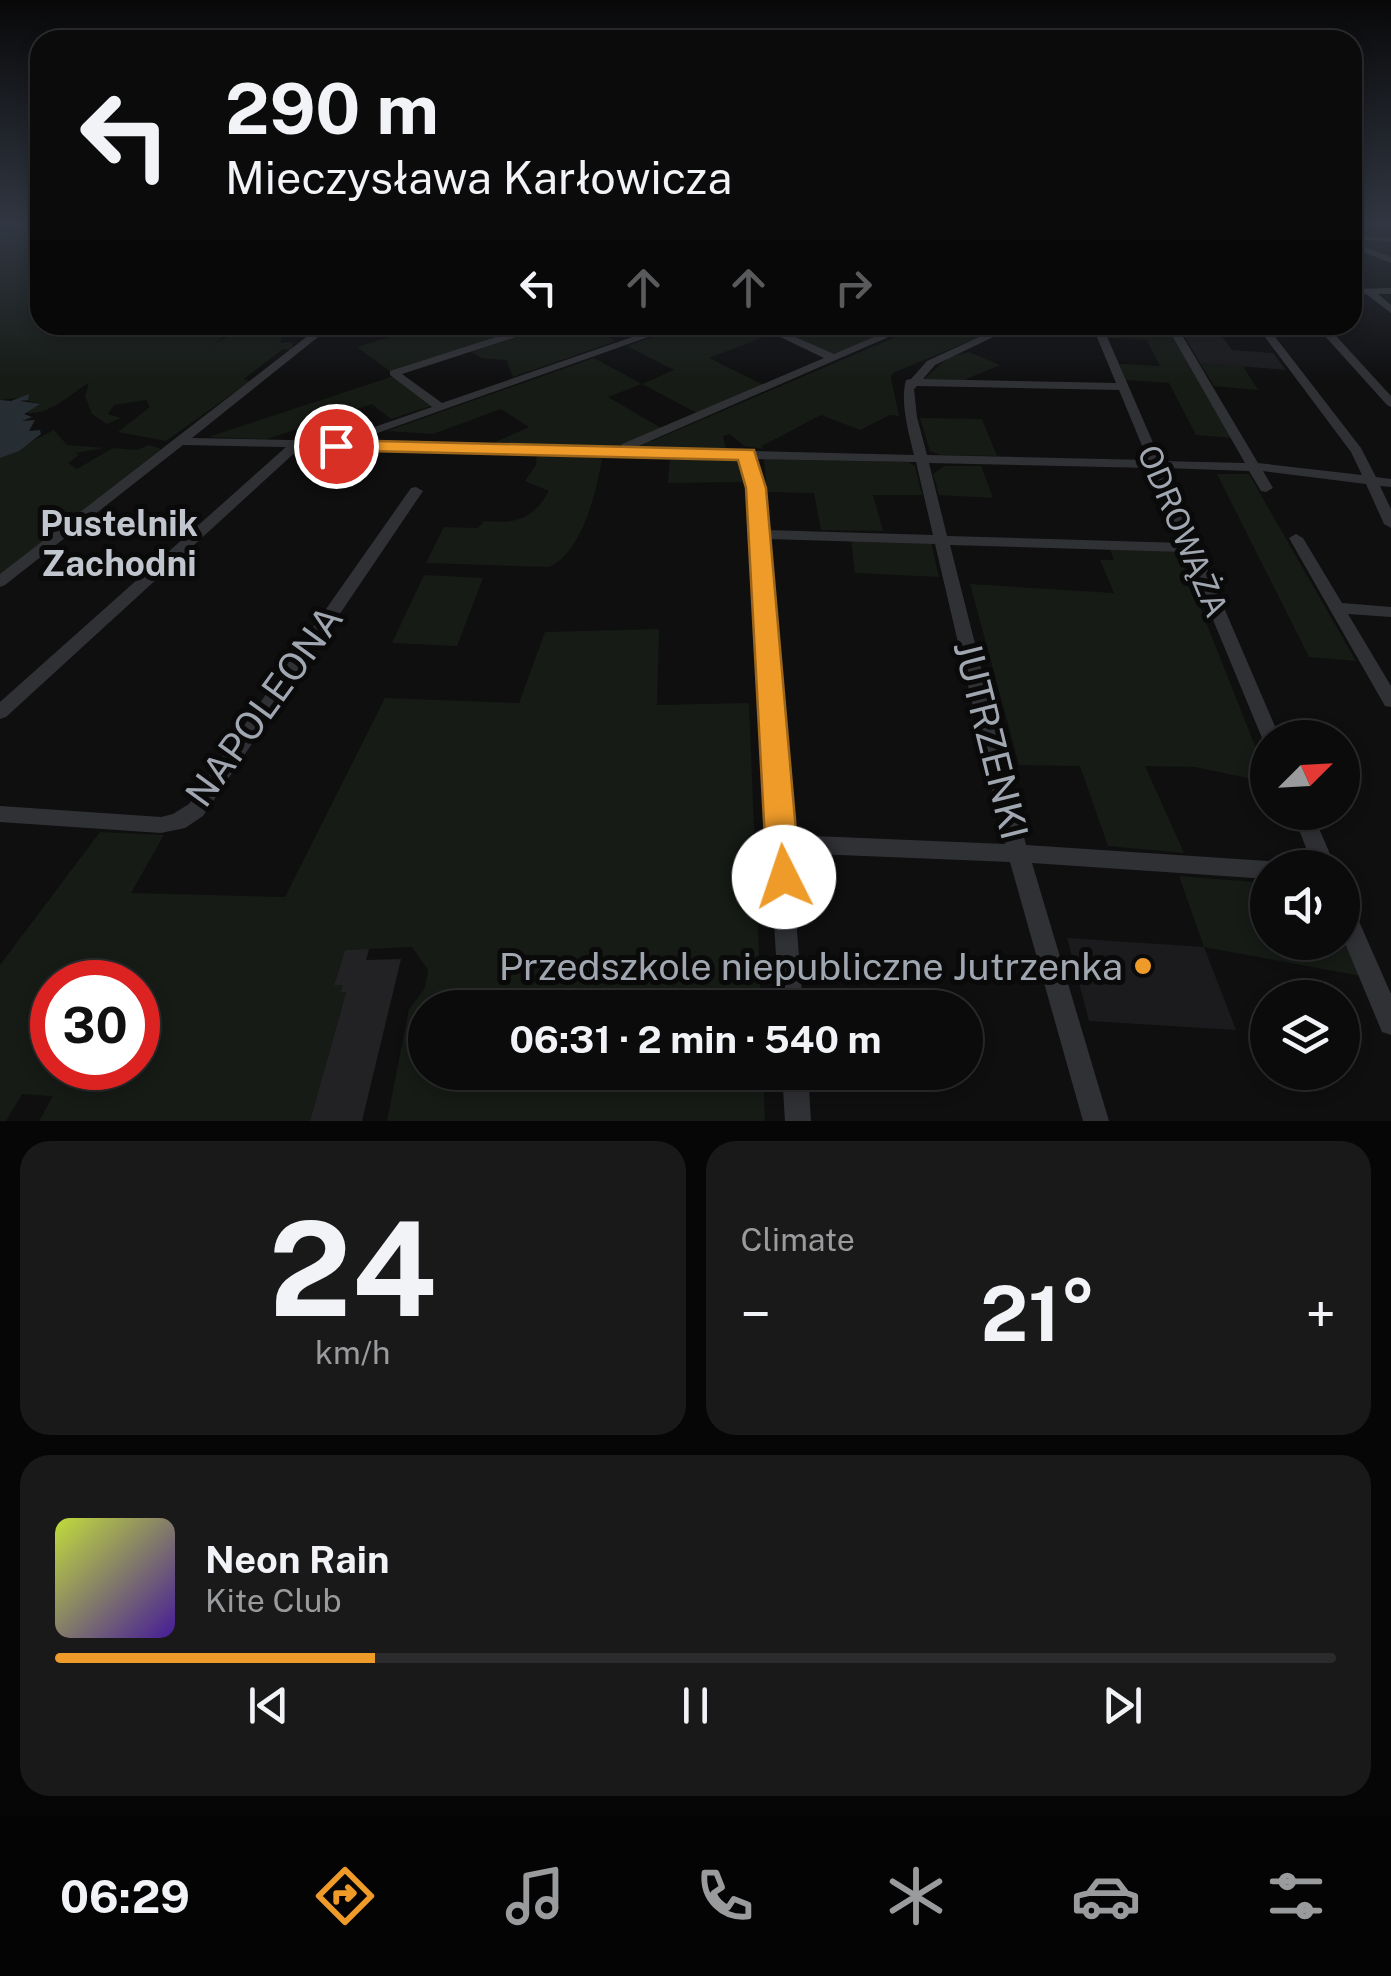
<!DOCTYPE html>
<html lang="en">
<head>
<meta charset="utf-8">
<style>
	body { margin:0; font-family:"Public Sans",sans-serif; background:#19191a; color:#f1f3f6; height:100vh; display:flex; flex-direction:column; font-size:38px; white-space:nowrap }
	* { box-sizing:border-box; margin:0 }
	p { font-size:32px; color:#9a9b9d }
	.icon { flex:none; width:55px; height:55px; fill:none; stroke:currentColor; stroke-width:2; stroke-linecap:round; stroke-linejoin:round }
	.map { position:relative; height:1121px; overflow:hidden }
	.panel { display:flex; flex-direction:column; gap:20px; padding:20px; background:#060607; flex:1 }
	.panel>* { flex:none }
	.top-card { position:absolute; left:30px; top:30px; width:1332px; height:305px; border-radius:30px; box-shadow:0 5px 15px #0003,0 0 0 2px #2b2b2d; background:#0b0b0c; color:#f1f3f6; overflow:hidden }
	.needle { width:65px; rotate:66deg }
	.fabs { position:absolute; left:1250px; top:720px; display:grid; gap:20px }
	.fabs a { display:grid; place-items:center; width:110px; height:110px; border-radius:50%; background:#0b0b0c; box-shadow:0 5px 15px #0003,0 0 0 2px #2b2b2d; font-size:50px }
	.speed { position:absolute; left:30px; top:960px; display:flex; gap:20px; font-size:50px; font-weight:700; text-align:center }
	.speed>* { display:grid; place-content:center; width:130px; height:130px; border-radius:50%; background:#0b0b0c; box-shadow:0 5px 15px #0003,0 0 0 2px #2b2b2d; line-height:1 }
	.speed .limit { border:15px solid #d22; background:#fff; color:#111 }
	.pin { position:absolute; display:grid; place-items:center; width:85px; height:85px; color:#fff; margin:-42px; border:5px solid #fff; border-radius:50%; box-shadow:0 2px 10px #0007 }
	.me { position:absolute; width:110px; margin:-55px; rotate:356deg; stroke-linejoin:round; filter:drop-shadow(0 0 8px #0008) }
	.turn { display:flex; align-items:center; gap:35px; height:210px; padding:0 30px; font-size:45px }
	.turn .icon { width:130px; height:130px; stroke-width:2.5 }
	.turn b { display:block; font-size:70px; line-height:85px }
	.lanes { display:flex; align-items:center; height:95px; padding:0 30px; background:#0003; justify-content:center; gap:50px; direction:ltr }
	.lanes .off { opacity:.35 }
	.big { font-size:75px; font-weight:700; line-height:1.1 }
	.panel .tile { flex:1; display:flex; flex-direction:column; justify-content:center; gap:15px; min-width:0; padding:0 35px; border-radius:30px; background:#19191a }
	.panel .dial { align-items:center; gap:0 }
	.dial b { font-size:130px; line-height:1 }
	.song { display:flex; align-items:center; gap:30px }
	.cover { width:120px; height:120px; border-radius:15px; background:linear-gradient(135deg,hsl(70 70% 55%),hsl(260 70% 35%)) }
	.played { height:10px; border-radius:5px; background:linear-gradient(90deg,#ee9b29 25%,#2b2b2d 25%) }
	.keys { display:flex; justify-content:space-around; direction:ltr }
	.heat { display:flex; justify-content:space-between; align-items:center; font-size:55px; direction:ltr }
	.panel .tiles { flex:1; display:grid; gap:20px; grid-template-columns:1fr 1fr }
	.tile:last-child { grid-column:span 2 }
	.trip { position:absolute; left:408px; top:990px; width:575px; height:100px; border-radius:50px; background:#0b0b0c; box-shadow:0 5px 15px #0003,0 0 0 2px #2b2b2d; font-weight:700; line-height:100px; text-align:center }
	.tabs { display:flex; height:160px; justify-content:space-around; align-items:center; background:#040405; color:#9a9b9d }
	.tabs .icon { width:70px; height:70px }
	.tabs .current { color:#ee9b29 }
	.tabs b { font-size:45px; color:#f1f3f6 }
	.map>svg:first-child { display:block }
</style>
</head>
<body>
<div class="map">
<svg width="1391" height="1121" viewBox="0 0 1391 1121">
	<rect width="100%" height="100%" fill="#0f0f10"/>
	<g fill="#1b1b1d">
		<polygon points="1182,332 1221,335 1232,350 1273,353 1286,370 1200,363"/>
		<polygon points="1067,938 1204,947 1236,1030 1089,1021"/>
	</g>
	<g fill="#161b16" fill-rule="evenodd">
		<path d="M0,223h40v102h180l13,4 -20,16 28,-16 43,3 -4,11 13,-1 -1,8 -9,-1 -39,30 6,2 -84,60 -48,-9 32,-25 -4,-7 -32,5 -6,9 13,4 -14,6 -15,-10 -7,-18 4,-13c-23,13 -44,39 -74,27l24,-6 -22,-6 -17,2z"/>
		<polygon points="430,325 526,325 530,327 391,372 357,347"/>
		<polygon points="553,325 583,325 616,341 513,377 506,360 482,358 471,352"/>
		<polygon points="687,325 751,325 771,334 709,358 764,385 697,413 642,384 608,397 661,428 637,440 652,441 924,325 1007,325 893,373 891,378 899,416 890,415 860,430 821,415 762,446 763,449 744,446 730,434 723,436 726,448 493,443 529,427 501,409 433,434 387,431 594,358 642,384 674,370 627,346"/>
		<polygon points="795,325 907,325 835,355 779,331"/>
		<polygon points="1139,325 1167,325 1232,438 1196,435 1169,383 1126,380 1119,364 1160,366 1147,340 1108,338 1103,326 1139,329"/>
		<polygon points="969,352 1000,365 964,380 924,379 949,357"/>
		<polygon points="1200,363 1243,366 1258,390 1214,386"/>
		<polygon points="394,376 434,405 391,419 372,404 267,439 208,437"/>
		<polygon points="920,418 982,419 997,456 940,455 930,451"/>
		<polygon points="54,430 67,445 104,448 75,453 79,455 68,463 77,469 113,448 137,450 149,445 161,449 0,575 0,458"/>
		<path d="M537,452l57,2 8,4c-5,33 -20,95 -53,109l-123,-4 18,-36 34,1 6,-7c31,3 49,-1 65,-30l-24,-10 11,-16z"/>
		<polygon points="670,458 735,460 742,464 745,482 668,483"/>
		<polygon points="764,459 908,462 915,466 922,495 873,495 883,531 821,530 814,493 767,492"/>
		<polygon points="944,466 981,466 993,498 939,495 933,474"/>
		<polygon points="1217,474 1249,474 1356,661 1309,657"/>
		<polygon points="851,539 931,542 939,577 855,573"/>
		<polygon points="1109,547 1177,549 1267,776 1267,782 1195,767 1145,766 1184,853 1108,846 1080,766 1019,765 970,584 1114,593 1100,560 1114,560"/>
		<polygon points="424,575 483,578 457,646 392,643"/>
		<path d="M659,629l-2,76 92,-2 12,304 -336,1v64l338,1 2,48h-378l22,-112 16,-21 3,-18 -16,-23 -67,3 -11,34 9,1 3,6 -36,130h-271l14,-25 -31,-2 -16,27h-6v-156l100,-133 64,3 -33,58 154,4 100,-199 134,5 26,-71zM52,982h86v86h-86z"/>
		<polygon points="1179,876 1267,883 1268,942 1342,942 1343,933 1361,976 1204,947"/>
	</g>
	<polygon fill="#262e33" points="29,394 28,400 20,401 40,404 24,414 32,417 22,421 35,420 29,431 40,430 41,434 19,451 0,458 0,400 11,401"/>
	<polygon fill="#222224" points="369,949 366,960 401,959 362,1121 310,1121 346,992 341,992 343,985 334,985 345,950"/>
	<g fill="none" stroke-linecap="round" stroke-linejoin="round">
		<g fill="#303135" fill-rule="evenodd">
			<polygon points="1352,236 1391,237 1391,241 1352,240"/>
			<polygon points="1352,242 1391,257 1391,263 1352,247"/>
			<polygon points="1391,288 1391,294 1378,294 1391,305 1391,313 1366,294 1352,295 1352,289"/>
			<path d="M322,325h11l-141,113 142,3 98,-34 -42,-32v-4l143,-46h8v4l-139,45 40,29 225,-78h15l-327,116 265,7 2,-4 202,-86 -69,-33h13l66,29 68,-29h14l-282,123 280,7c-6,-25 -14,-53 -8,-75l5,-1 16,-18 78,-36h13l-83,40 -12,14 193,4 -24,-58h10l59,136 84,2 -79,-138h10l82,138 104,12 -11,-23 -95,-127h10l95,123 15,29 15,2v8l-11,-1 11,23v19l-7,-4 -18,-40 -103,-13 10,17 -7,4 -5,-1 -12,-20 -85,-3 116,270h-12v6l-6,-6 -77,-186 -235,-7 76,300 242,16 8,2 2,5h-10v11l-236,-16 77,258h-26l-73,-259 -219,-9 12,155h-24l-30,-520 -7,-30 -442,-10 -294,269 -6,2v-17l286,-255 -103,-2 -178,140 -5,2v-13zM917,386l202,4 29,70 -221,-5 -10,-38 -3,-28zM755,459l161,3 17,73 -167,-5 -3,-42zM929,463l222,5 31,75 -235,-7zM767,539l168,5 70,300 -215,-9z"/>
			<polygon points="1315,325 1326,325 1391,396 1391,407 1387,405"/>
			<polygon points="416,487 423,491 203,816 185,828 161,833 0,822 0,806 161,817 173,814 189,804 411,488"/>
			<polygon points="1296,534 1303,538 1342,603 1391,607 1391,617 1348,614 1391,686 1391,707 1385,706 1289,538"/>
			<polygon points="1292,812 1312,812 1336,868 1314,868"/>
			<polygon points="1342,898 1350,901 1391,994 1391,1035 1382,1032 1342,936"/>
			<polygon points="782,1072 808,1072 811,1121 785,1121"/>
		</g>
	</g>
	<linearGradient id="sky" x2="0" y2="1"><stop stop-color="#080809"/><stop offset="0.59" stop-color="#313742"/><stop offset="1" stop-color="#313742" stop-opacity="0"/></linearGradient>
	<rect width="1391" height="380" fill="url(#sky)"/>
	<polygon fill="#ee9b29" stroke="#9b651b" stroke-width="2.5" points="336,440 754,450 766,488 800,877 795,887 784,891 772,887 767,877 746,488 738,460 329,450 326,446"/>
	<circle fill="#ee9b29" stroke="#0a0a0b" stroke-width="4" cx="1143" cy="966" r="10"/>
	<g text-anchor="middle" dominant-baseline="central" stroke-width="10" stroke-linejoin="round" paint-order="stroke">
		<g font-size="32" fill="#a0a7b1" stroke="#0a0a0b">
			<text transform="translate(1183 531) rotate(67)">ODROWĄŻA</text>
		</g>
		<g font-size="35" font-weight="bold" fill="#c1c5cd" stroke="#0a0a0b">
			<text x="119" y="523">Pustelnik<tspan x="119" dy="40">Zachodni</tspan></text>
		</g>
		<g font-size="38" fill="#a0a7b1" stroke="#0a0a0b">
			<text transform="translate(264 706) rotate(-54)">NAPOLEONA</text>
			<text transform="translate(991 740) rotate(76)">JUTRZENKI</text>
		</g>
		<g font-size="38" fill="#a0a7b1" stroke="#0a0a0b" text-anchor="end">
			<text x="1123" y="966">Przedszkole niepubliczne Jutrzenka</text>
		</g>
	</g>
</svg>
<div class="fabs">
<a><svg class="needle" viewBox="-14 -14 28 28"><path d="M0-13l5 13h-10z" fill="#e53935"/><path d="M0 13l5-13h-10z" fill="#9a9b9d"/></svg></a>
<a><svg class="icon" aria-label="sound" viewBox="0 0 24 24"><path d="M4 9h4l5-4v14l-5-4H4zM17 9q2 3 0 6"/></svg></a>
<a><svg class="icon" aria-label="layers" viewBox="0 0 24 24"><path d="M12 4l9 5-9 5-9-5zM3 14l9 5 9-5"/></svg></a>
</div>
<div class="speed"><div class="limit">30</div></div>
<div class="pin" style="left:336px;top:446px;background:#d93025"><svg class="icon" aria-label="arrive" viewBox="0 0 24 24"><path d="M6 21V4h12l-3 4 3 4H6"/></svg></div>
<svg class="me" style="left:784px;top:877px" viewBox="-20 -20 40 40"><circle r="19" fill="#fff"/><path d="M0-13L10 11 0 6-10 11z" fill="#ee9b29"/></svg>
<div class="trip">06:31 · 2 min · 540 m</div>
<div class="top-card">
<div class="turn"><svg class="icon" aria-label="left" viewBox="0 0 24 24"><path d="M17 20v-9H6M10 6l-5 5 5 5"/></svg><div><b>290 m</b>Mieczysława Karłowicza</div></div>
<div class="lanes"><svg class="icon" aria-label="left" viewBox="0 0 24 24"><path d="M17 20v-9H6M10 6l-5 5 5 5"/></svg><svg class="icon off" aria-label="ahead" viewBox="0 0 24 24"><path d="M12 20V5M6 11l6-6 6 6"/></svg><svg class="icon off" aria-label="ahead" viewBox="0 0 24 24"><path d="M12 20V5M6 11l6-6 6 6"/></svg><svg class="icon off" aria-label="right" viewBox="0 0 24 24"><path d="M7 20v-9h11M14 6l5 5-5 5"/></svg></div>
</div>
</div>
<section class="panel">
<div class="tiles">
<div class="tile dial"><b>24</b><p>km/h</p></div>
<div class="tile"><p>Climate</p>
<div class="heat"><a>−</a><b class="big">21°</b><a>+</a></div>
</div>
<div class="tile">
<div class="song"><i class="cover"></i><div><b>Neon Rain</b><p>Kite Club</p></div></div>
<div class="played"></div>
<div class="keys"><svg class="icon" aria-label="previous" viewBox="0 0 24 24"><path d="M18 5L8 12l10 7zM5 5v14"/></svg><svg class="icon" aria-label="pause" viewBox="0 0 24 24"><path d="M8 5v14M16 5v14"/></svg><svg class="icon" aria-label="next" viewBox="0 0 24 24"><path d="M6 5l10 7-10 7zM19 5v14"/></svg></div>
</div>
</div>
</section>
<nav class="tabs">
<b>06:29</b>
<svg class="icon current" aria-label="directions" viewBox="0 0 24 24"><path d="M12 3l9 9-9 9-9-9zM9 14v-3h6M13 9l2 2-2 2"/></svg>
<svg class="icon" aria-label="music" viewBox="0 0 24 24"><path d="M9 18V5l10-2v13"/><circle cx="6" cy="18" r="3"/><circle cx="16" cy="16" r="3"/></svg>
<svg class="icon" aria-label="phone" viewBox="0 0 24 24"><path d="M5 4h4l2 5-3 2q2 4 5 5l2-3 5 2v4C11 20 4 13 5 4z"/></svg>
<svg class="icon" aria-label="climate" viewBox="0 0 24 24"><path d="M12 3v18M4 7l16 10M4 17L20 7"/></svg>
<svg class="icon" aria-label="car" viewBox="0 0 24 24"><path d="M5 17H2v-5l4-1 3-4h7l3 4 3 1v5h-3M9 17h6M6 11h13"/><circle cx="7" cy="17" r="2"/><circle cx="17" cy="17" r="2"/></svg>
<svg class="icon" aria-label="filters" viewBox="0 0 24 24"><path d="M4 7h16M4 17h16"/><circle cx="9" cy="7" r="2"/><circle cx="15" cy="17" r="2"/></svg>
</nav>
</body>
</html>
